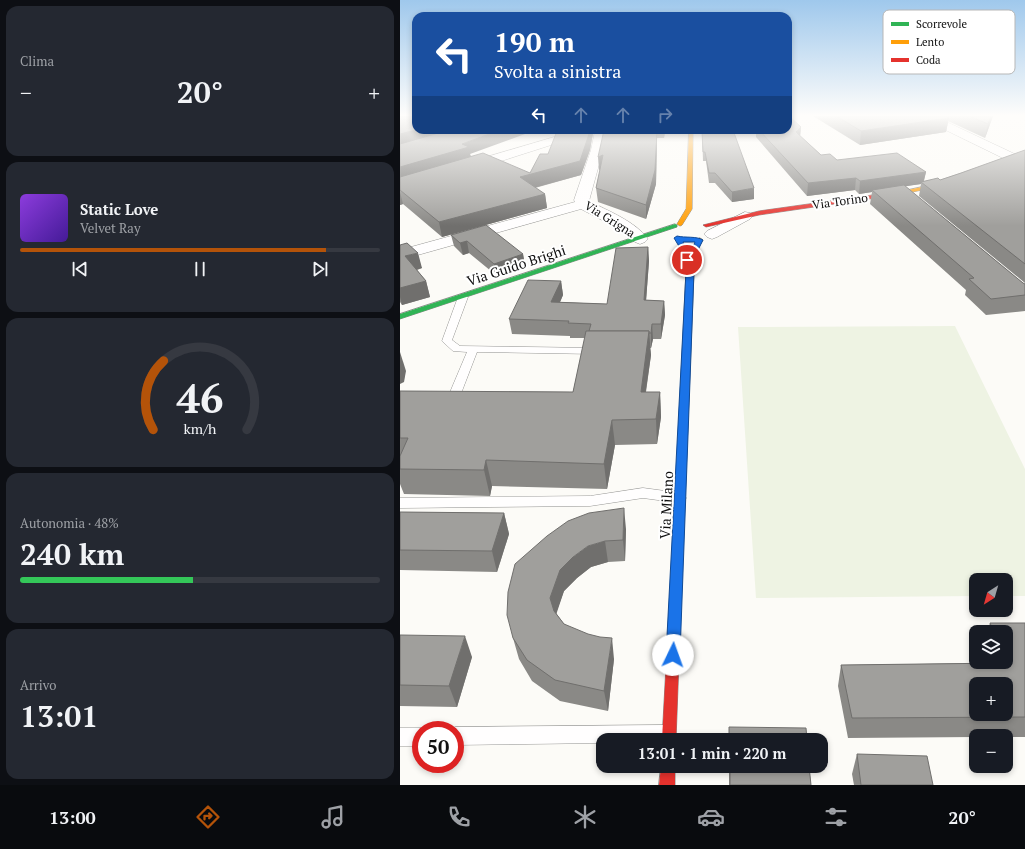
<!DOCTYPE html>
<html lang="it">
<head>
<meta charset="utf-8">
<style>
	body { margin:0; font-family:"PT Serif",serif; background:#242831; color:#f1f3f6; height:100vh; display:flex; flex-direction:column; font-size:15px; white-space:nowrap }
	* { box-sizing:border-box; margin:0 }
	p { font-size:13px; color:#9ea1a6 }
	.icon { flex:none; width:22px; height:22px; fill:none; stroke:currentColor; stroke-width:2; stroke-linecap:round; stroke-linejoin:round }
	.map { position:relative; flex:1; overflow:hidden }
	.side { display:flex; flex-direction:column; gap:6px; padding:6px; background:#0d0f14; width:400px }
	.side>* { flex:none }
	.guide { position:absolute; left:12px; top:12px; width:380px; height:122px; border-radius:12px; box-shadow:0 2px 6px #0003; background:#1a4fa0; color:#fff; overflow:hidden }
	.needle { width:26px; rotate:217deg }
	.buttons { position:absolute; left:569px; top:573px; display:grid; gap:8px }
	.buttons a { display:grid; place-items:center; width:44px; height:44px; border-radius:8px; background:#171b24; box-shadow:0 2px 6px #0003; font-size:20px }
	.speed { position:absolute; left:12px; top:721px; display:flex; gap:8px; font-size:20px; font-weight:700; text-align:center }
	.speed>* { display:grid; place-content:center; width:52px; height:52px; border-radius:50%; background:#171b24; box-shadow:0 2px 6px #0003; line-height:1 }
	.speed .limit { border:6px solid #d22; background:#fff; color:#111 }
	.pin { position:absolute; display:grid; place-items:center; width:34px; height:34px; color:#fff; margin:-17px; border:2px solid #fff; border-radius:50%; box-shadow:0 1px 4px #0007 }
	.me { position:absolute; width:44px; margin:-22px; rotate:3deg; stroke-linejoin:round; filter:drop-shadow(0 0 3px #0008) }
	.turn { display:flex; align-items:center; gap:14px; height:84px; padding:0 16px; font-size:18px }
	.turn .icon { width:52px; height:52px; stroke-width:2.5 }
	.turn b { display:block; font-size:28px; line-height:34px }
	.lanes { display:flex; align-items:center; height:38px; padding:0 16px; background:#0003; justify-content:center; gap:20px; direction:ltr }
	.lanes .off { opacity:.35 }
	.big { font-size:30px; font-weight:600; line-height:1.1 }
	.side .tile { flex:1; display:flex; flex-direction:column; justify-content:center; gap:6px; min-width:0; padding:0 14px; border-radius:12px; background:#242831 }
	.side .dial { align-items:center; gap:0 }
	.dial svg { height:104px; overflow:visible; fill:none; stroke:#363941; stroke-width:7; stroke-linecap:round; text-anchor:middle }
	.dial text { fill:#f1f3f6; stroke:none }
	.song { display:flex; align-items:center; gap:12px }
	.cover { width:48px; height:48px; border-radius:6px; background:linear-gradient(135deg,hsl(270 70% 55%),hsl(260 70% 35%)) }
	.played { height:4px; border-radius:2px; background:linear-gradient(90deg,#b45309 85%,#363941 85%) }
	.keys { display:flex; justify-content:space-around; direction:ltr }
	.heat { display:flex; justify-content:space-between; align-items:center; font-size:22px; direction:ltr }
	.charge { height:6px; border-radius:3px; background:linear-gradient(90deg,#34c759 48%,#363941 0) }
	.trip { position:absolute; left:196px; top:733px; width:232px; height:40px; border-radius:12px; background:#171b24; box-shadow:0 2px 6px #0003; font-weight:600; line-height:40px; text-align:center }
	.tab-bar { display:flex; height:64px; justify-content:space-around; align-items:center; background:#090b0e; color:#9ea1a6 }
	.tab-bar .icon { width:28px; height:28px }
	.tab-bar .current { color:#b45309 }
	.tab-bar b { font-size:18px; color:#f1f3f6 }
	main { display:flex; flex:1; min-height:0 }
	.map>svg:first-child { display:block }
</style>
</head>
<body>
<main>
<section class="side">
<div class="tile"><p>Clima</p>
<div class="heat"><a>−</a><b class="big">20°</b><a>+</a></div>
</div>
<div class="tile">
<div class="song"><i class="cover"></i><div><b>Static Love</b><p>Velvet Ray</p></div></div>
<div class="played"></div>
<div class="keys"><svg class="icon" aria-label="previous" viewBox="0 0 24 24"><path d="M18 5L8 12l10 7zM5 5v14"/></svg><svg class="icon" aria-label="pause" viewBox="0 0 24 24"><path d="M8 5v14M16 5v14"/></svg><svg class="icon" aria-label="next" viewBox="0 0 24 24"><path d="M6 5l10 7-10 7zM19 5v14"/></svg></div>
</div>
<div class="tile dial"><svg viewBox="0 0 100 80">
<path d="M14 69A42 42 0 1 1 86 69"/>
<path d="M14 69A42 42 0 0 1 22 16" stroke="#b45309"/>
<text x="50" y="56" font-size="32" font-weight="700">46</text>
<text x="50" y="72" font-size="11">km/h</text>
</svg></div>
<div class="tile"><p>Autonomia · 48%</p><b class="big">240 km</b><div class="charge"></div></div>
<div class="tile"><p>Arrivo</p><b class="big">13:01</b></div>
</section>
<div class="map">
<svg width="625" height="785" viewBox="0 0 625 785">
	<rect width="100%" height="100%" fill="#fcfbf7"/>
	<polygon fill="#eef3e3" points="555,326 625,469 625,596 606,596 606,580 576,580 576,596 356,598 338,327"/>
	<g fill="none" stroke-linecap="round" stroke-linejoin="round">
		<defs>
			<g id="lane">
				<polygon points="63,294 68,297 52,340 60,346 196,348 201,351 196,354 77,352 57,404 55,406 47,406 45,404 67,352 53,351 42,341 58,297"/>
				<polygon points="243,488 280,493 285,495 286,498 285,501 280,503 243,498 190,506 0,508 0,498 190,496"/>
				<polygon points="265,725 271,728 274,734 271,740 203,740 203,743 55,745 55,730 49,730 55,727"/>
				<polygon points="0,728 21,728 25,730 21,730 21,746 0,746"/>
			</g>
			<g id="street">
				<polygon points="520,116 534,116 619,156 621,159 619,162 611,162 521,118"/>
				<path d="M178,130h29l-4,20 -14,51c19,10 46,20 59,38l-3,3 -5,2 -5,-2 -16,-13 -38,-20 -181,51v-10l175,-48 -1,-2 17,-50 4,-19 -122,39h-10l-1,-3 1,-3z"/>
				<polygon points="345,212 350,213 352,216 350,219 317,237 312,239 307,237 304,234 307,231"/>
			</g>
			<polygon id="fast" points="275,224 277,225 277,227 0,319 0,314"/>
			<g id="slow">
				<polygon points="289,130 293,130 292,209 282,225 280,226 277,224 286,209"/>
				<polygon points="549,181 552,183 551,184 488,197 485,195"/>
				<polygon points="300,238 303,240 296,252 294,271 285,500 284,503 280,504 276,503 275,500 286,271 290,252 298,239"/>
			</g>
			<g id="jam">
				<polygon points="488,193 490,194 490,196 359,215 306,227 303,225 359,211"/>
				<polygon points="280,496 284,497 285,500 276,740 262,740 275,500 276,497"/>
				<polygon points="261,766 275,766 275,785 259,785"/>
			</g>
		</defs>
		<use href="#lane" stroke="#969694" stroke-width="1"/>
		<use href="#street" stroke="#969694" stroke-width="1"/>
		<use href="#fast" stroke="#8d8c8b" stroke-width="1"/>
		<use href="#slow" stroke="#8d8c8b" stroke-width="1"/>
		<use href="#jam" stroke="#8d8c8b" stroke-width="1"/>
		<use href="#lane" fill="#fffefe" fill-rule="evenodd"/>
		<use href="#street" fill="#fffefe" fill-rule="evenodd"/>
		<use href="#fast" fill="#30b455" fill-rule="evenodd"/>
		<use href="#slow" fill="#ff9f0a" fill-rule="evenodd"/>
		<use href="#jam" fill="#e5322d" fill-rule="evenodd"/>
	</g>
	<g fill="#8a8986">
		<polygon points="0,116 70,154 71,156 130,173 148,154 161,130 193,130 193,133 190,150 181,175 135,188 145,194 147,208 42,237 3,204 0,205"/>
		<polygon points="413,116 593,116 585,138 548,121 546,132 460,145"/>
		<polygon points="401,127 400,136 421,155 437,160 526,172 524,181 540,180 561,173 625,150 625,283 519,196 521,184 505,186 623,283 625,284 625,311 586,315 565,295 566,290 470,204 472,192 459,194 455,190 407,196 356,137 356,130 388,130"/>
		<polygon points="204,130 265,130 264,138 257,138 256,184 246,219 198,202 196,188 200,169 199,170"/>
		<polygon points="302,131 354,199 332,202 315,183 309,183 306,161 303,161"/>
		<polygon points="51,235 123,254 125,266 97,276 69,253 63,255 54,246"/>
		<polygon points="0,245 22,268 17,270 26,281 30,297 2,305 0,302"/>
		<polygon points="248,247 249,261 246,300 264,301 265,315 261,339 253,339 251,348 250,348 251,355 246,392 260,392 261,417 257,444 215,445 207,489 92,486 90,496 4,494 0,484 0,391 173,392 185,338 170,338 170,336 112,334 109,319 161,281 163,295 160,302 207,304"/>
		<polygon points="0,512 104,513 109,534 97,572 0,570"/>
		<polygon points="226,529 225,561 208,562 191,567 177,578 164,591 156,613 164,624 214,659 208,711 160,701 132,681 119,659 113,638 108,592"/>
		<polygon points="590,623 625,623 625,737 606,737 606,736 576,736 576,737 448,738 438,686 441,665 590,663 590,662 606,662 606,632 587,632"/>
		<polygon points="0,635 72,657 57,707 0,706"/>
		<polygon points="457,754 533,785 454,785 452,774"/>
		<polygon points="329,766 409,766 411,785 329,785"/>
	</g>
	<g fill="#706f6d">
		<polygon points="591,116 593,116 585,138 588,124"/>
		<polygon points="549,118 546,132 460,145 461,131"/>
		<polygon points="401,127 400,137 396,132"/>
		<polygon points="16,130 61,130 0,147 0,134"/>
		<polygon points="100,130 136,130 70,154 71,160 0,182 0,167"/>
		<polygon points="190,130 193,130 193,133 190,150 181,175 122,191 120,177 180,161"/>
		<polygon points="257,130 257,138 256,184 246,219 246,205"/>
		<polygon points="264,130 265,130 264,138"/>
		<polygon points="203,155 205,168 199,170 198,157"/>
		<polygon points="526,172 523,183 521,182 521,184 474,191 472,190 472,192 459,194 460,181"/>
		<polygon points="456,178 455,190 407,196 408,183"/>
		<polygon points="354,188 354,199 332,202 332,192"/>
		<polygon points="0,192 3,204 0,205"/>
		<polygon points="145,194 147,208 42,237 39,222"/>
		<polygon points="67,241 69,253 63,255 60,243"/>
		<polygon points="248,247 249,261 245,315 244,300"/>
		<polygon points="18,253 22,268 9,272 5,256"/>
		<polygon points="123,254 125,266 97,276 94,264"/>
		<polygon points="26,281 30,297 2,305 0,297 0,288"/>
		<polygon points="161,281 163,295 154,316 151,302"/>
		<polygon points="264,301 265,315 261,339 261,324"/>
		<polygon points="252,324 253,339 251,348 251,333"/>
		<polygon points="249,331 251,355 242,417 241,392"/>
		<polygon points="0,352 6,371 4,382 0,384"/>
		<polygon points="260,392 261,417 257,444 256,419"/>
		<polygon points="212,420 215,445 207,489 204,464"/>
		<polygon points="86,460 92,486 90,496 84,470"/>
		<polygon points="224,508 226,529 225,561 223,540"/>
		<polygon points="104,513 109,534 97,572 92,551"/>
		<polygon points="205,541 208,562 191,567 177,578 164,591 155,618 150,598 160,570 173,557 188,546"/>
		<polygon points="65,636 72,657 57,707 49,686"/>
		<polygon points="212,638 214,659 208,711 204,691"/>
	</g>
	<g fill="#a09f9c" stroke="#706f6d" fill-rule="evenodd">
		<polygon points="0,116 16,116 16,130 0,134"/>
		<polygon points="388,116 389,116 401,127 396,132 421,155 430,154 437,160 497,153 526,172 460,181 456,178 408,183 359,130 388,130"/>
		<polygon points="436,116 544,116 549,118 461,131"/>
		<polygon points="569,116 591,116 588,124"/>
		<polygon points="49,130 100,130 62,144 69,147 0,167 0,144"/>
		<polygon points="161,130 190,130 188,137 180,161 120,177 145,194 39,222 0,190 0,177 83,153 130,173 140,154 148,154 157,131"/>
		<polygon points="204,130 257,130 255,170 246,205 196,188 203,155 198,157"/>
		<polygon points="317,130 333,130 354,188 332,192 315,173 309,173 305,152 303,152 302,131"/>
		<polygon points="625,150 625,264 521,182 538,178 540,180 561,173"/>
		<polygon points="504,185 623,283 625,284 625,295 591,299 569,279 574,278 472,190"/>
		<polygon points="86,225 123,254 94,264 67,241 60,243 51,235"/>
		<polygon points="7,243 18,253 5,256 26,281 0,288 0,245"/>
		<polygon points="248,247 244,300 264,301 261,324 252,324 251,333 249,333 249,331 189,331 191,324 168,323 169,321 109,319 128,280 161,281 151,302 207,304 216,248"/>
		<polygon points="186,331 249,331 241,392 260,392 256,419 212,420 204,464 86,460 84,470 0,469 0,456 8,438 0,438 0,391 173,392"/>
		<polygon points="224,508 223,540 205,541 188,546 173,557 160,570 150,598 154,611 164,624 188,634 200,637 212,638 204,691 155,680 127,660 113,638 107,615 108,592 115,564 147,536 168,521 189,513"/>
		<polygon points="0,512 104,513 92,551 0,550"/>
		<path d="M590,623h35v94l-173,1 -11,-53 166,-2 -1,-3v-28h-12zM576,684h30v30h-30z"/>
		<polygon points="0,635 65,636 49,686 0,685"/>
		<polygon points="329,727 406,728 407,740 329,740"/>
		<polygon points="457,754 527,756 533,785 461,785"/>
		<polygon points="330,766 409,766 411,785 330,785"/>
	</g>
	<linearGradient id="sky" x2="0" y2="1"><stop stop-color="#9fc8ec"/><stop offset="0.51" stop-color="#fefdfb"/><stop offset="1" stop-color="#fefdfb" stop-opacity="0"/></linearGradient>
	<rect width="625" height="226" fill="url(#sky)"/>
	<path fill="#1a73e8" stroke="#114b97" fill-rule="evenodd" d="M277,236c8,2 20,0 26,4l-6,12 -3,19 -14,384 -2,4 -5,2 -5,-2 -2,-4 20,-384 2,-9 -5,-2 -3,-12 -6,-10zM283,242h12l-6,14z"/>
	<g text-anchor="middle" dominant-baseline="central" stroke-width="4" stroke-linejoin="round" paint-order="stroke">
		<g font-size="12" fill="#101010" stroke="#fff">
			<text transform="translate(440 201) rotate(-8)">Via Torino</text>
			<text transform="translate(210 219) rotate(32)">Via Grigna</text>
		</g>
		<g font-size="14" fill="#101010" stroke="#fff">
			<text transform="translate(116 265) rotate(-18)">Via Guido Brighi</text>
			<text transform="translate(266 505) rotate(-87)">Via Milano</text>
		</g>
	</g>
	<rect x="483" y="10" width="132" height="64" rx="6" fill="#fff" stroke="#b7b7b7" stroke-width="1"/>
	<rect x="491" y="22" width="18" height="4" fill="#30b455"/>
	<rect x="491" y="40" width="18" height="4" fill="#ff9f0a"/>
	<rect x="491" y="58" width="18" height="4" fill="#e5322d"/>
	<g font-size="11" fill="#101010">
		<text x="516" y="28">Scorrevole</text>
		<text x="516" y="46">Lento</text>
		<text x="516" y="64">Coda</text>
	</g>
</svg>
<div class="buttons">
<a><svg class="needle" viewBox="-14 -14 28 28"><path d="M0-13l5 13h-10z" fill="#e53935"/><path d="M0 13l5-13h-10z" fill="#9ea1a6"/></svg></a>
<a><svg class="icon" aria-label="layers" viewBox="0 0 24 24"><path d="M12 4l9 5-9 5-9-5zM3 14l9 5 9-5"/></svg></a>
<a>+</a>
<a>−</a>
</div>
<div class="speed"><div class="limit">50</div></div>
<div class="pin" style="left:287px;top:260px;background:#d93025"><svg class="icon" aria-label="arrive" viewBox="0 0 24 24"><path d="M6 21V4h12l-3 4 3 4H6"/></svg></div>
<svg class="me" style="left:273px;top:655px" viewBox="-20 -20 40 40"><circle r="19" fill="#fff"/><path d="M0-13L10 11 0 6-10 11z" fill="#1a73e8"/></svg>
<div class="trip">13:01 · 1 min · 220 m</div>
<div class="guide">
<div class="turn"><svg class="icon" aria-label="left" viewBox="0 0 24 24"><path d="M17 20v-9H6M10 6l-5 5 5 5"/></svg><div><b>190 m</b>Svolta a sinistra</div></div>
<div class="lanes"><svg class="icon" aria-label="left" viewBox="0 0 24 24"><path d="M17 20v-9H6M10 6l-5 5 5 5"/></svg><svg class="icon off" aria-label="ahead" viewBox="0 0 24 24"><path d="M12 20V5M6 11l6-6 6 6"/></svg><svg class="icon off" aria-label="ahead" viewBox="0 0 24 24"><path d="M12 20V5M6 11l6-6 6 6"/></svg><svg class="icon off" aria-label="right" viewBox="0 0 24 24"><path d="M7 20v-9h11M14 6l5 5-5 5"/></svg></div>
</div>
</div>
</main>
<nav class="tab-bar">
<b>13:00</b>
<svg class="icon current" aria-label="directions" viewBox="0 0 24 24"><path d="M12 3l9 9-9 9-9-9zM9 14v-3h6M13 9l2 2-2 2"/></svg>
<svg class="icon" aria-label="music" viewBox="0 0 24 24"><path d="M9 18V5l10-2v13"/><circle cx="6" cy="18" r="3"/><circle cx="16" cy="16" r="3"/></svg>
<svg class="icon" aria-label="phone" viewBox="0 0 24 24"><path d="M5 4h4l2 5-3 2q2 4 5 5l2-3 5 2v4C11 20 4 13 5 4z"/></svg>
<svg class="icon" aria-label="climate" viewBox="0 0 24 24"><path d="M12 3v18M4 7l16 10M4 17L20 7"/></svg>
<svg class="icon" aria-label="car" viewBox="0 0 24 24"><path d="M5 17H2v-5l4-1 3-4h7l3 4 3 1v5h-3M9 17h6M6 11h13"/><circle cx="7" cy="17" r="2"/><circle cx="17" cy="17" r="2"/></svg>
<svg class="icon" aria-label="filters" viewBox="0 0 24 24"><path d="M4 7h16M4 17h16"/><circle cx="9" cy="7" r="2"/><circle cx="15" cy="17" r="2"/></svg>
<b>20°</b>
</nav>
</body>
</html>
